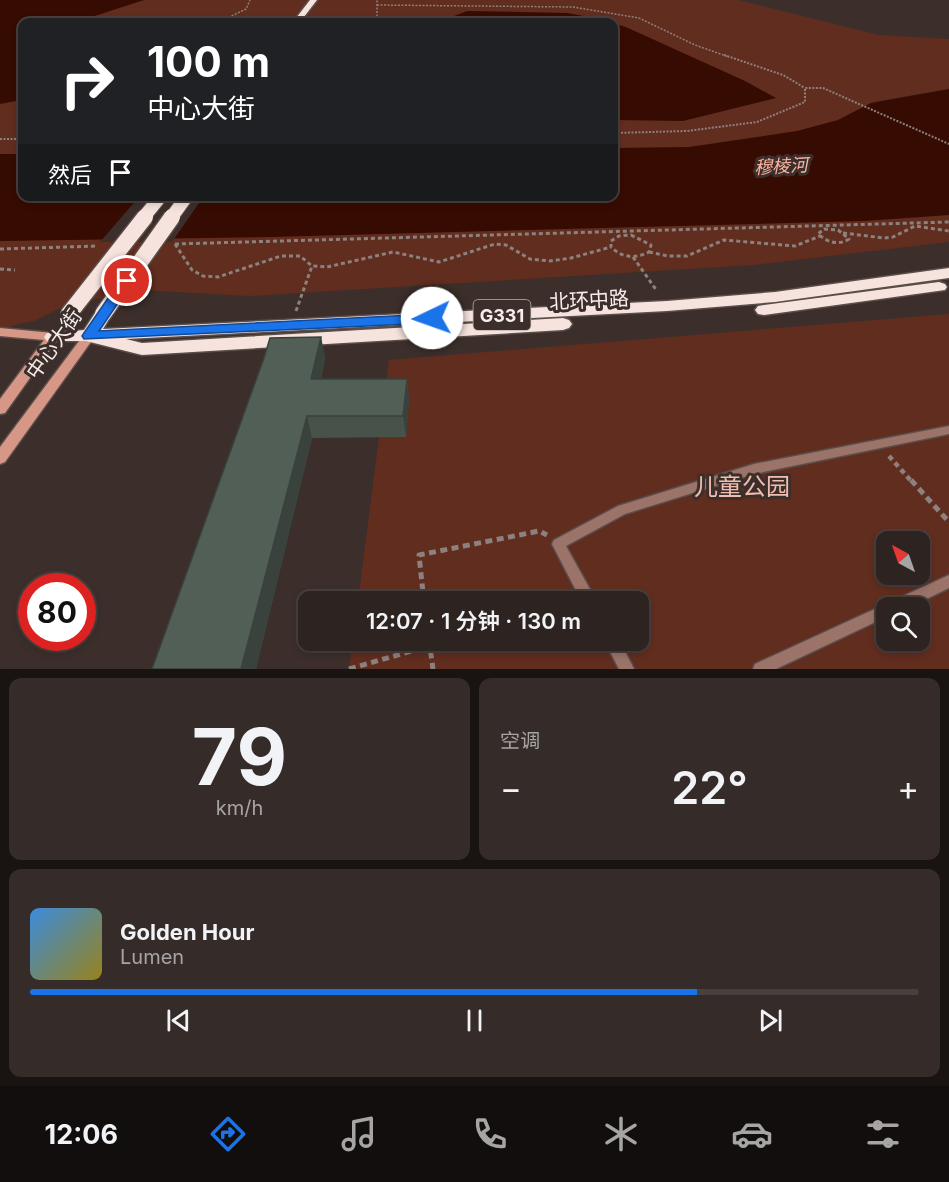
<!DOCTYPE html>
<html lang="zh">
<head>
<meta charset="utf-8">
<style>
	body { margin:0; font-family:Inter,"Noto Sans SC",sans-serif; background:#352b29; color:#f1f3f6; height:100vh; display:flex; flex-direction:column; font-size:22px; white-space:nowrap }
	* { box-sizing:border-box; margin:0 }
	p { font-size:20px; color:#a7a4a5 }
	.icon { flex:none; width:33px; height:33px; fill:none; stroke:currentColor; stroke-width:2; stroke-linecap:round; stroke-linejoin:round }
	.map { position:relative; height:669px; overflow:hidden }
	.panel { display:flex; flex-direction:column; gap:9px; padding:9px; background:#191312; flex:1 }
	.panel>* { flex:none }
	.top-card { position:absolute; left:18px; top:18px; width:600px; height:183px; border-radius:12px; box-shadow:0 3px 9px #0003,0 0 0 2px #48403e; background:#202124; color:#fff; overflow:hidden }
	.needle { width:39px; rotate:320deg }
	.buttons { position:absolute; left:876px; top:531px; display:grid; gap:12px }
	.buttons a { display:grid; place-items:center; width:54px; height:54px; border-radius:12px; background:#2d2320; box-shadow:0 3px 9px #0003,0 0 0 2px #48403e; font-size:30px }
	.speed { position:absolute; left:18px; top:573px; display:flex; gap:12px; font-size:30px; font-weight:700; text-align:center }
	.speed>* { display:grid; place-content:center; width:78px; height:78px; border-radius:50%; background:#2d2320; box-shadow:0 3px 9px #0003,0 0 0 2px #48403e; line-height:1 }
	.speed .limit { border:9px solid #d22; background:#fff; color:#111 }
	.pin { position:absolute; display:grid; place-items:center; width:51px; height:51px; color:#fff; margin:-26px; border:3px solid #fff; border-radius:50%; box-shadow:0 2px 6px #0007 }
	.me { position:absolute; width:66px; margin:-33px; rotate:267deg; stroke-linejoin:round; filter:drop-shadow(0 0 4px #0008) }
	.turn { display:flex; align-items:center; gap:21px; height:126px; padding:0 30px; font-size:27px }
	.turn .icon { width:78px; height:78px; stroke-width:2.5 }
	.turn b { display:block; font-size:42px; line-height:51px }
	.then { display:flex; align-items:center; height:57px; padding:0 30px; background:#0003; gap:12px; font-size:22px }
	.big { font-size:45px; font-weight:600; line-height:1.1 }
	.panel .widget { flex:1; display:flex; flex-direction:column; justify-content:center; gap:9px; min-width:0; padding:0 21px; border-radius:12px; background:#352b29 }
	.panel .dial { align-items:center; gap:0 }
	.dial b { font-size:78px; line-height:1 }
	.song { display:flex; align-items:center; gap:18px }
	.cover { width:72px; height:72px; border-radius:9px; background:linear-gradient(135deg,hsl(210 70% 55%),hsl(50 70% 35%)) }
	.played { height:6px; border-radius:3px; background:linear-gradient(90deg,#1a73e8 75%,#48403e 75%) }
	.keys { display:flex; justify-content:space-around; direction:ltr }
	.heat { display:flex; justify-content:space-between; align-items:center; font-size:33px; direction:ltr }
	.panel .tiles { flex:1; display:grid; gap:9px; grid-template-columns:1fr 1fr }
	.widget:last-child { grid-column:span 2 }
	.trip { position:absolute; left:298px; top:591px; width:351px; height:60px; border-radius:12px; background:#2d2320; box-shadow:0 3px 9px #0003,0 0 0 2px #48403e; font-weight:600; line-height:60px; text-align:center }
	.dock { display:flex; height:96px; justify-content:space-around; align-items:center; background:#120e0d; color:#a7a4a5 }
	.dock .icon { width:42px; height:42px }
	.dock .selected { color:#1a73e8 }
	.dock b { font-size:27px; color:#f1f3f6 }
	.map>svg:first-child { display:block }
</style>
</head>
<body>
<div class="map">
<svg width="949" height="669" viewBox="0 0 949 669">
	<rect width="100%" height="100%" fill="#3c2f2b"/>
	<g fill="#612d1f" fill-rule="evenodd">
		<path d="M0,0h738l141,35 70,4v50l-76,13 76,34v106l-196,23 -504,31 -109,-6 -76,16 -30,15 -16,3 -18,7zM22,22h592v174h-592z"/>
		<path d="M949,314v355h-600l4,-28 286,-1v-38l-281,-1 31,-241zM886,542h34v32h-34zM886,608h34v32h-34z"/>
	</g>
	<g fill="#360b02">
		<polygon points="0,0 144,0 76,22 22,22 22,100 0,104"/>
		<polygon points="467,11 567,13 605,20 628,28 745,81 776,98 683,121 614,120 614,22 439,22"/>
		<polygon points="949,89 949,215 864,221 271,237 0,241 0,154 22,154 22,196 614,196 614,148 689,147 797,131 838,120 871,103"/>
	</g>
	<polygon fill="#3c2f2b" points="139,197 203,197 172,242 100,242"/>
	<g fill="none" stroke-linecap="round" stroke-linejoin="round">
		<defs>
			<g id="lane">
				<polygon points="949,426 949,434 754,474 625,514 566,546 597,602 582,602 552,544 554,540 618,506 754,464"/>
				<polygon points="949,575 949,588 908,608 886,608 886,617 776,669 753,669 755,664"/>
				<polygon points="604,640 619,640 634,669 619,669"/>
			</g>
			<g id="secondary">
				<polygon points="0,328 53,333 59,337 5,413 0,414 0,399 44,340 0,336"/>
				<polygon points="89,332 95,336 93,339 5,462 0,464 0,447 85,333"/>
			</g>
			<g id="highway">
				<polygon points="310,0 317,0 300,22 293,22"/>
				<polygon points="949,268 949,278 775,302 667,311 126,339 142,343 563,318 569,320 572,324 569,328 563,330 142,355 86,341 47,341 44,337 47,333 84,330 97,310 109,310 112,314 103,329 667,301 775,292"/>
				<polygon points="939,282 945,284 947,287 945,290 764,315 758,314 755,310 758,306 764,305"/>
			</g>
		</defs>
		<use href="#lane" stroke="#5a4d4a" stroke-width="3"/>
		<use href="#secondary" stroke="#5a4d4a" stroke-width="3"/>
		<use href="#highway" stroke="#5a4d4a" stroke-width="3"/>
		<g stroke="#8c817e" stroke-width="1.5" stroke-dasharray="2 1.5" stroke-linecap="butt">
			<polyline points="377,5 573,7 639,18 695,45 729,57"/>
			<polyline points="219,22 246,9 250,0"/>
			<polyline points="369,22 377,18 377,0"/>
		</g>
		<g stroke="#8c817e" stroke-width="2" stroke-dasharray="2 1.5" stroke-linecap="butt">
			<polyline points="724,55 783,75 805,88"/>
			<polyline points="614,133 687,131 757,122 805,102 805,88 823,88 949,144"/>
			<polyline points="0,139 22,139"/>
		</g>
		<g stroke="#8c817e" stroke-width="3" stroke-dasharray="4 3" stroke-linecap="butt">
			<path d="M824,229l14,1 11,9c-11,7 -22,3 -31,-5z"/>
			<polyline points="843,233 884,238 893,237 915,226 949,231"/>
			<path d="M631,235l20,10 -2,7c-14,7 -27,6 -38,-5v-6l8,-5z"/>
			<polyline points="175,244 949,222"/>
			<polyline points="175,244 192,270 203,276 218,277 281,256 300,256 312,266 327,267 393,252 439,262 495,244 506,245 530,259 550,261 571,258 611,247"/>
			<polyline points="0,249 98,246"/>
			<polyline points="649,252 668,256 687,256 724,240 795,246 820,236"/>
			<polyline points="633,257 657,291"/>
			<polyline points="0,269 15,270"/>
			<polyline points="296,311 312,266"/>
		</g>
		<polyline stroke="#8c817e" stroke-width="4.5" stroke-dasharray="5 4" stroke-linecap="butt" points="889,456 912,482"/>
		<g stroke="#8c817e" stroke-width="5" stroke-dasharray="7 4.5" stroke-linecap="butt">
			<polyline points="911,480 949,522"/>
			<polyline points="424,602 419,555 539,531 547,535"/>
			<polyline points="429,640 433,669"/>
			<polyline points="349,669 429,646"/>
		</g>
		<use href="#lane" fill="#9b7368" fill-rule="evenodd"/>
		<use href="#secondary" fill="#d79786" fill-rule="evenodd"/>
		<use href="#highway" fill="#f7e3dd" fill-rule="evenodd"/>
		<defs>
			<g id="highway-bridge-far1">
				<polyline points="143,218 161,196"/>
				<polyline points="171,218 187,196"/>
			</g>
			<g id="highway-bridge">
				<polyline points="103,314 172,217"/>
				<polyline points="68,315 145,217"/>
			</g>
		</defs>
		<use href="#highway-bridge-far1" stroke="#5a4d4a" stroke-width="15" stroke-linecap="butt"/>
		<use href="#highway-bridge" stroke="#5a4d4a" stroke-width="19" stroke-linecap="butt"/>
		<use href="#highway-bridge-far1" stroke="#f7e3dd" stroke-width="13"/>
		<use href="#highway-bridge" stroke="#f7e3dd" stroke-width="16"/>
	</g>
	<polygon fill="#47524a" points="321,337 325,358 321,379 407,379 409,400 406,437 312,438 256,669 152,669"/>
	<g fill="#39423c">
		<polygon points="321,337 325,358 316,401 311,379"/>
		<polygon points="407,379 409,400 406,437 403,416"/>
		<polygon points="307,416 312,438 256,669 241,669"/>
	</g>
	<polygon fill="#525f56" stroke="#39423c" stroke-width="1.5" points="321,337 311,379 407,379 403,416 307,416 241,669 152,669 264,358 270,338"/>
	<polygon fill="#1a73e8" stroke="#114b97" stroke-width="1.5" points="127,277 133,281 99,331 432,314 439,318 432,323 84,339 82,336 84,333 122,278"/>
	<g text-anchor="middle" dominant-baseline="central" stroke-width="6" stroke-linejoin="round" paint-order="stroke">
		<g font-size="18" font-style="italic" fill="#fcb4a0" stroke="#3c2f2b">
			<text transform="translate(781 166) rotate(-3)">穆棱河</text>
		</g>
		<rect fill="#3c2f2b" stroke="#beb4b1" stroke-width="1.5" x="473.5" y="300" width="57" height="30" rx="4.5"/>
		<g font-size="18" font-weight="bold" fill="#f6edeb">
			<text x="502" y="315">G331</text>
		</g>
		<g font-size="20" fill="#f6edeb" stroke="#3c2f2b">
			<text transform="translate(589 300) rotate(-3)">北环中路</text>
			<text transform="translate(54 344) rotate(-55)">中心大街</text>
		</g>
		<g font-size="24" fill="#efbeb0" stroke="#3c2f2b">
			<text x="742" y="486">儿童公园</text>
		</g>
	</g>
</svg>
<div class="buttons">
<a><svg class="needle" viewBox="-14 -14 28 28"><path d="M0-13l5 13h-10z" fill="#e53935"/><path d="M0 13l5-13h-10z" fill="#a7a4a5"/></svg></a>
<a><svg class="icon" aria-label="search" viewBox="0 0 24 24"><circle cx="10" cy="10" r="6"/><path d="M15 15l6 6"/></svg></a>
</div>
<div class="speed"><div class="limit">80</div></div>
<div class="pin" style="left:127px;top:281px;background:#d93025"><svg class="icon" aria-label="arrive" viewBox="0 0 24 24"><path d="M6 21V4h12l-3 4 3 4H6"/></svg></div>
<svg class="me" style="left:432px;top:318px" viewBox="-20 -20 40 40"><circle r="19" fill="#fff"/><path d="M0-13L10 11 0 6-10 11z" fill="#1a73e8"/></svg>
<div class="trip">12:07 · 1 分钟 · 130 m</div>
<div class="top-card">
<div class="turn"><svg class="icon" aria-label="right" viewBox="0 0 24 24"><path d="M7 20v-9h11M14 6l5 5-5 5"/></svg><div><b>100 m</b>中心大街</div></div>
<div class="then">然后<svg class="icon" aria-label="arrive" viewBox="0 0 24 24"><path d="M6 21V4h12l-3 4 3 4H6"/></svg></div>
</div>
</div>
<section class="panel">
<div class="tiles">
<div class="widget dial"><b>79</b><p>km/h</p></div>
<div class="widget"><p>空调</p>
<div class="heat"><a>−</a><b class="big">22°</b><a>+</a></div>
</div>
<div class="widget">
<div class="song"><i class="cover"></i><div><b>Golden Hour</b><p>Lumen</p></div></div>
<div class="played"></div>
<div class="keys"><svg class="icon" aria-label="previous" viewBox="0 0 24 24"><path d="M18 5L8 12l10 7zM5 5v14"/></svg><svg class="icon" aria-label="pause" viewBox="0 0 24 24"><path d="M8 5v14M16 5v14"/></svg><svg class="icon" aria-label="next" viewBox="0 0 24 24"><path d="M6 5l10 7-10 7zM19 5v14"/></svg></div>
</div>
</div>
</section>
<nav class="dock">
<b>12:06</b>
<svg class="icon selected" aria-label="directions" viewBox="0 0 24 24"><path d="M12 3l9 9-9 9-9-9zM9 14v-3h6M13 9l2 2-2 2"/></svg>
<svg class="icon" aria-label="music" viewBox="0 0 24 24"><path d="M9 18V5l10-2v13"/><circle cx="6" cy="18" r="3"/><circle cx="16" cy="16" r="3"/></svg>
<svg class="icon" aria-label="phone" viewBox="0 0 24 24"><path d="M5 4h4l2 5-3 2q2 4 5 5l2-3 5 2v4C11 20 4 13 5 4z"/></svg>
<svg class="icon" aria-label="climate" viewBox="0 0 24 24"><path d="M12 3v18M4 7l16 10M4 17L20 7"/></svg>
<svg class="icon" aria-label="car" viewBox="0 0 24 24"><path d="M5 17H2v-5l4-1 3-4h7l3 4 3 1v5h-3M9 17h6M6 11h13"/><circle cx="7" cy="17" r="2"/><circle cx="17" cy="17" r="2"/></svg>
<svg class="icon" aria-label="filters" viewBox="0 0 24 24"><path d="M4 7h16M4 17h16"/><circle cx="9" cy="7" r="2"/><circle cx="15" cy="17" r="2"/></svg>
</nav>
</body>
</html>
